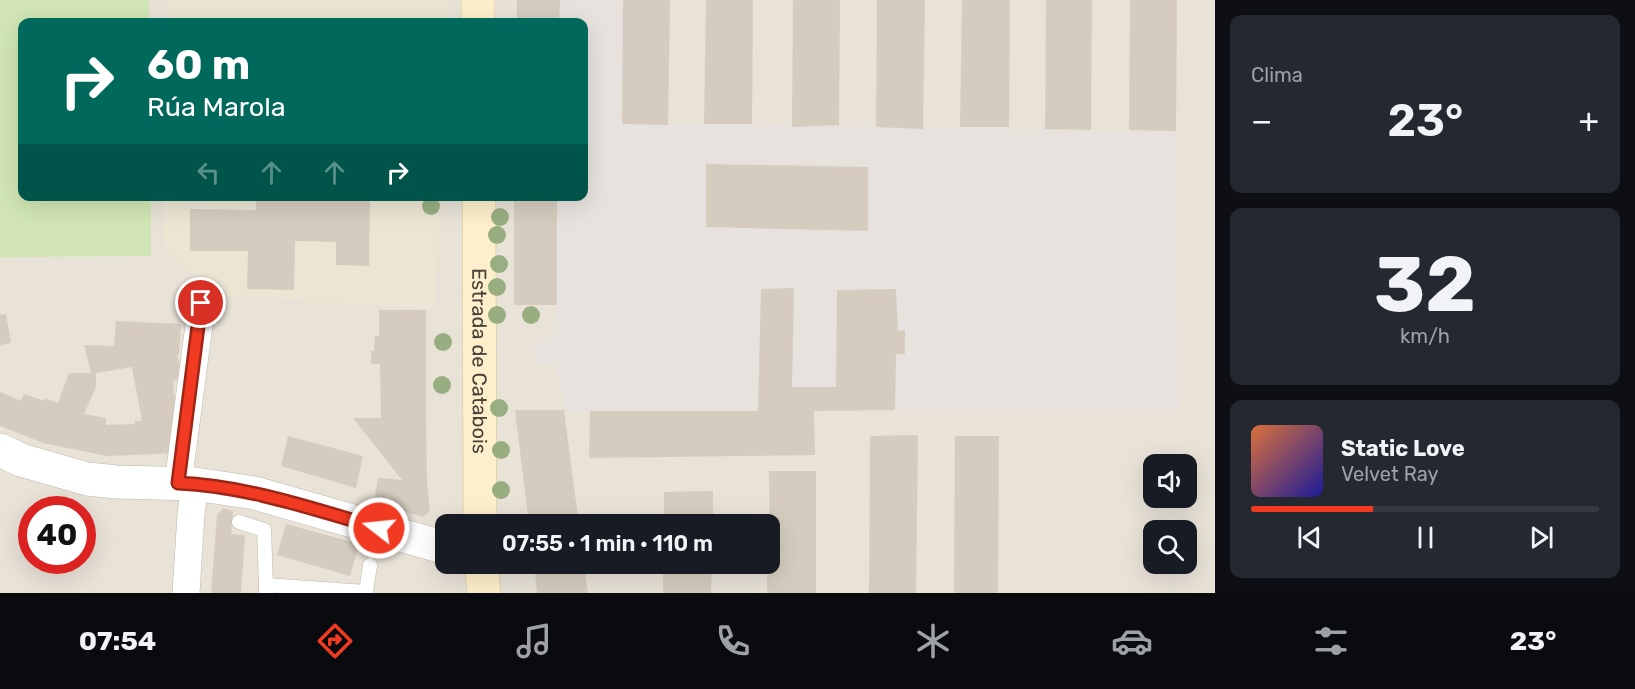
<!DOCTYPE html>
<html lang="es">
<head>
<meta charset="utf-8">
<style>
	body { margin:0; font-family:Rubik,sans-serif; background:#242831; color:#f1f3f6; height:100vh; display:flex; flex-direction:column; font-size:22px; white-space:nowrap }
	* { box-sizing:border-box; margin:0 }
	p { font-size:20px; color:#9ea1a6 }
	.icon { flex:none; width:33px; height:33px; fill:none; stroke:currentColor; stroke-width:2; stroke-linecap:round; stroke-linejoin:round }
	.map { position:relative; flex:1; overflow:hidden }
	.details { display:flex; flex-direction:column; gap:15px; padding:15px; background:#0d0f14; width:420px }
	.details>* { flex:none }
	.banner { position:absolute; left:18px; top:18px; width:570px; height:183px; border-radius:12px; box-shadow:0 6px 24px #0002; background:#00695c; color:#fff; overflow:hidden }
	.tools { position:absolute; left:1143px; top:454px; display:grid; gap:12px }
	.tools a { display:grid; place-items:center; width:54px; height:54px; border-radius:12px; background:#171b24; box-shadow:0 6px 24px #0002; font-size:30px }
	.speed { position:absolute; left:18px; top:496px; display:flex; gap:12px; font-size:30px; font-weight:700; text-align:center }
	.speed>* { display:grid; place-content:center; width:78px; height:78px; border-radius:50%; background:#171b24; box-shadow:0 6px 24px #0002; line-height:1 }
	.speed .limit { border:9px solid #d22; background:#fff; color:#111 }
	.pin { position:absolute; display:grid; place-items:center; width:51px; height:51px; color:#fff; margin:-26px; border:3px solid #fff; border-radius:50%; box-shadow:0 2px 6px #0007 }
	.me { position:absolute; width:66px; margin:-33px; rotate:286deg; stroke-linejoin:round; filter:drop-shadow(0 0 4px #0008) }
	.turn { display:flex; align-items:center; gap:21px; height:126px; padding:0 30px; font-size:27px }
	.turn .icon { width:78px; height:78px; stroke-width:2.5 }
	.turn b { display:block; font-size:42px; line-height:51px }
	.lanes { display:flex; align-items:center; height:57px; padding:0 30px; background:#0003; justify-content:center; gap:30px; direction:ltr }
	.lanes .off { opacity:.35 }
	.big { font-size:45px; font-weight:600; line-height:1.1 }
	.details .widget { flex:1; display:flex; flex-direction:column; justify-content:center; gap:9px; min-width:0; padding:0 21px; border-radius:12px; background:#242831 }
	.details .dial { align-items:center; gap:0 }
	.dial b { font-size:78px; line-height:1 }
	.song { display:flex; align-items:center; gap:18px }
	.cover { width:72px; height:72px; border-radius:9px; background:linear-gradient(135deg,hsl(20 70% 55%),hsl(240 70% 35%)) }
	.played { height:6px; border-radius:3px; background:linear-gradient(90deg,#f23a22 35%,#363941 35%) }
	.keys { display:flex; justify-content:space-around; direction:ltr }
	.heat { display:flex; justify-content:space-between; align-items:center; font-size:33px; direction:ltr }
	.trip { position:absolute; left:435px; top:514px; width:345px; height:60px; border-radius:12px; background:#171b24; box-shadow:0 6px 24px #0002; font-weight:600; line-height:60px; text-align:center }
	.menu { display:flex; height:96px; justify-content:space-around; align-items:center; background:#090b0e; color:#9ea1a6 }
	.menu .icon { width:42px; height:42px }
	.menu .current { color:#f23a22 }
	.menu b { font-size:27px; color:#f1f3f6 }
	main { display:flex; flex:1; min-height:0 }
	.map>svg:first-child { display:block }
</style>
</head>
<body>
<main>
<div class="map">
<svg width="1215" height="593" viewBox="0 0 1215 593">
	<rect width="100%" height="100%" fill="#f4f0e9"/>
	<path fill="#e8e2d7" fill-rule="evenodd" d="M0,0h1215v593h-1215zM22,22h562v174h-562zM1154,465h32v33h-32zM32,510h50v51h-50zM446,525h324v39h-324zM1154,531h32v33h-32z"/>
	<polygon fill="#e7e2de" points="560,0 623,0 623,124 1176,131 1178,411 590,411 564,410 557,363 534,365 535,344 555,339 558,197 584,196 584,22 559,22"/>
	<g fill="#ece5d4">
		<polygon points="169,0 449,0 448,22 168,22"/>
		<polygon points="164,197 440,197 435,309 219,296 163,248"/>
	</g>
	<polygon fill="#d1e6b4" points="0,0 149,0 149,22 22,22 22,196 151,197 151,256 0,257"/>
	<g fill="#d5ccbf" fill-rule="evenodd">
		<polygon points="517,0 560,0 559,22 517,22"/>
		<polygon points="623,0 670,0 668,125 622,124"/>
		<polygon points="706,0 753,0 752,124 704,124"/>
		<polygon points="793,0 840,0 839,125 792,127"/>
		<polygon points="877,0 925,0 923,129 876,127"/>
		<polygon points="962,0 1010,0 1009,127 960,127"/>
		<polygon points="1046,0 1092,0 1091,130 1045,129"/>
		<polygon points="1130,0 1177,0 1176,131 1129,130"/>
		<polygon points="263,19 300,20 300,22 263,22"/>
		<polygon points="343,19 375,20 375,22 343,22"/>
		<polygon points="706,164 868,167 868,231 706,227"/>
		<polygon points="256,196 294,196 294,200 335,201 336,196 370,196 369,266 336,265 336,242 295,241 294,290 247,289 248,251 190,251 190,209 256,210"/>
		<rect x="514" y="196" width="43" height="109"/>
		<polygon points="794,288 792,387 836,387 837,290 896,289 898,331 905,330 905,354 896,354 895,410 814,411 815,455 589,458 590,411 758,411 761,289"/>
		<polygon points="379,310 426,310 426,418 427,482 430,511 423,517 374,502 378,478 402,480 353,418 381,418 380,364 371,364 371,351 374,351 375,336 379,336"/>
		<polygon points="6,314 11,343 0,345 0,315"/>
		<path d="M116,321l65,3 -2,30 -2,2 3,8v15l-7,2 6,72 -72,3 -64,-13 -43,-17v-34l21,9 3,-7 20,7 1,-3 13,5 11,-30h22l-7,-28 30,1zM132,367l10,54h-7v3l-29,1v-7l-22,-4 12,-27v-14z"/>
		<polygon points="515,410 564,410 579,525 529,525"/>
		<polygon points="918,435 916,593 869,593 870,436"/>
		<polygon points="288,436 363,456 356,488 281,466"/>
		<polygon points="955,436 999,436 998,593 954,593"/>
		<polygon points="769,471 816,471 816,593 767,593 767,564 770,564"/>
		<polygon points="713,491 713,525 664,525 664,492"/>
		<polygon points="223,508 233,511 231,534 245,535 241,593 211,593 217,515"/>
		<polygon points="286,524 359,544 350,576 277,555"/>
		<polygon points="534,564 584,564 588,593 537,593"/>
		<polygon points="663,564 712,564 711,593 663,593"/>
	</g>
	<g fill="none" stroke-linecap="round" stroke-linejoin="round">
		<defs>
			<g id="service">
				<polyline points="239,522 264,530 266,585"/>
				<polyline points="266,593 266,585 366,592 370,565"/>
			</g>
			<g id="minor">
				<polyline points="178,483 202,303"/>
				<polyline points="186,593 191,514 195,484"/>
			</g>
			<polyline id="tertiary" points="0,450 21,460 87,479 117,482 195,484 255,493 446,548"/>
			<g id="secondary">
				<polyline points="478,0 478,22"/>
				<path id="s1" d="M479,196l1,329"/>
				<polyline points="481,564 484,593"/>
			</g>
		</defs>
		<use href="#service" stroke="#bfb8ac" stroke-width="15"/>
		<use href="#minor" stroke="#bfb8ac" stroke-width="28"/>
		<use href="#tertiary" stroke="#bfb8ac" stroke-width="34"/>
		<use href="#secondary" stroke="#d2c29a" stroke-width="34"/>
		<use href="#service" stroke="#fff" stroke-width="14"/>
		<use href="#minor" stroke="#fff" stroke-width="27"/>
		<use href="#tertiary" stroke="#fff" stroke-width="33"/>
		<use href="#secondary" stroke="#fdefcb" stroke-width="33"/>
	</g>
	<g fill="#98ae81">
		<circle cx="431" cy="206" r="9"/>
		<circle cx="500" cy="217" r="9"/>
		<circle cx="497" cy="235" r="9"/>
		<circle cx="499" cy="264" r="9"/>
		<circle cx="497" cy="287" r="9"/>
		<circle cx="497" cy="315" r="9"/>
		<circle cx="531" cy="315" r="9"/>
		<circle cx="443" cy="342" r="9"/>
		<circle cx="442" cy="385" r="9"/>
		<circle cx="499" cy="408" r="9"/>
		<circle cx="501" cy="450" r="9"/>
		<circle cx="501" cy="490" r="9"/>
	</g>
	<g fill="none" stroke-linecap="round" stroke-linejoin="round">
		<defs>
			<path id="route" d="M201,303l-23,180c69,3 135,26 201,45"/>
		</defs>
		<use href="#route" stroke="#9d2616" stroke-width="15"/>
		<use href="#route" stroke="#f23a22" stroke-width="10"/>
	</g>
	<g text-anchor="middle" dominant-baseline="central" stroke-width="4.5" stroke-linejoin="round" paint-order="stroke">
		<g font-size="20" fill="#474138" stroke="#fff">
			<text stroke="none"><textPath href="#s1" startOffset="165">Estrada de Catabois</textPath></text>
		</g>
	</g>
</svg>
<div class="tools">
<a><svg class="icon" aria-label="sound" viewBox="0 0 24 24"><path d="M4 9h4l5-4v14l-5-4H4zM17 9q2 3 0 6"/></svg></a>
<a><svg class="icon" aria-label="search" viewBox="0 0 24 24"><circle cx="10" cy="10" r="6"/><path d="M15 15l6 6"/></svg></a>
</div>
<div class="speed"><div class="limit">40</div></div>
<div class="pin" style="left:201px;top:303px;background:#d93025"><svg class="icon" aria-label="arrive" viewBox="0 0 24 24"><path d="M6 21V4h12l-3 4 3 4H6"/></svg></div>
<svg class="me" style="left:379px;top:528px" viewBox="-20 -20 40 40"><circle r="17" fill="#f23a22" stroke="#fff" stroke-width="3"/><path d="M0-11L8 9 0 5-8 9z" fill="#fff"/></svg>
<div class="trip">07:55 · 1 min · 110 m</div>
<div class="banner">
<div class="turn"><svg class="icon" aria-label="right" viewBox="0 0 24 24"><path d="M7 20v-9h11M14 6l5 5-5 5"/></svg><div><b>60 m</b>Rúa Marola</div></div>
<div class="lanes"><svg class="icon off" aria-label="left" viewBox="0 0 24 24"><path d="M17 20v-9H6M10 6l-5 5 5 5"/></svg><svg class="icon off" aria-label="ahead" viewBox="0 0 24 24"><path d="M12 20V5M6 11l6-6 6 6"/></svg><svg class="icon off" aria-label="ahead" viewBox="0 0 24 24"><path d="M12 20V5M6 11l6-6 6 6"/></svg><svg class="icon" aria-label="right" viewBox="0 0 24 24"><path d="M7 20v-9h11M14 6l5 5-5 5"/></svg></div>
</div>
</div>
<section class="details">
<div class="widget"><p>Clima</p>
<div class="heat"><a>−</a><b class="big">23°</b><a>+</a></div>
</div>
<div class="widget dial"><b>32</b><p>km/h</p></div>
<div class="widget">
<div class="song"><i class="cover"></i><div><b>Static Love</b><p>Velvet Ray</p></div></div>
<div class="played"></div>
<div class="keys"><svg class="icon" aria-label="previous" viewBox="0 0 24 24"><path d="M18 5L8 12l10 7zM5 5v14"/></svg><svg class="icon" aria-label="pause" viewBox="0 0 24 24"><path d="M8 5v14M16 5v14"/></svg><svg class="icon" aria-label="next" viewBox="0 0 24 24"><path d="M6 5l10 7-10 7zM19 5v14"/></svg></div>
</div>
</section>
</main>
<nav class="menu">
<b>07:54</b>
<svg class="icon current" aria-label="directions" viewBox="0 0 24 24"><path d="M12 3l9 9-9 9-9-9zM9 14v-3h6M13 9l2 2-2 2"/></svg>
<svg class="icon" aria-label="music" viewBox="0 0 24 24"><path d="M9 18V5l10-2v13"/><circle cx="6" cy="18" r="3"/><circle cx="16" cy="16" r="3"/></svg>
<svg class="icon" aria-label="phone" viewBox="0 0 24 24"><path d="M5 4h4l2 5-3 2q2 4 5 5l2-3 5 2v4C11 20 4 13 5 4z"/></svg>
<svg class="icon" aria-label="climate" viewBox="0 0 24 24"><path d="M12 3v18M4 7l16 10M4 17L20 7"/></svg>
<svg class="icon" aria-label="car" viewBox="0 0 24 24"><path d="M5 17H2v-5l4-1 3-4h7l3 4 3 1v5h-3M9 17h6M6 11h13"/><circle cx="7" cy="17" r="2"/><circle cx="17" cy="17" r="2"/></svg>
<svg class="icon" aria-label="filters" viewBox="0 0 24 24"><path d="M4 7h16M4 17h16"/><circle cx="9" cy="7" r="2"/><circle cx="15" cy="17" r="2"/></svg>
<b>23°</b>
</nav>
</body>
</html>
